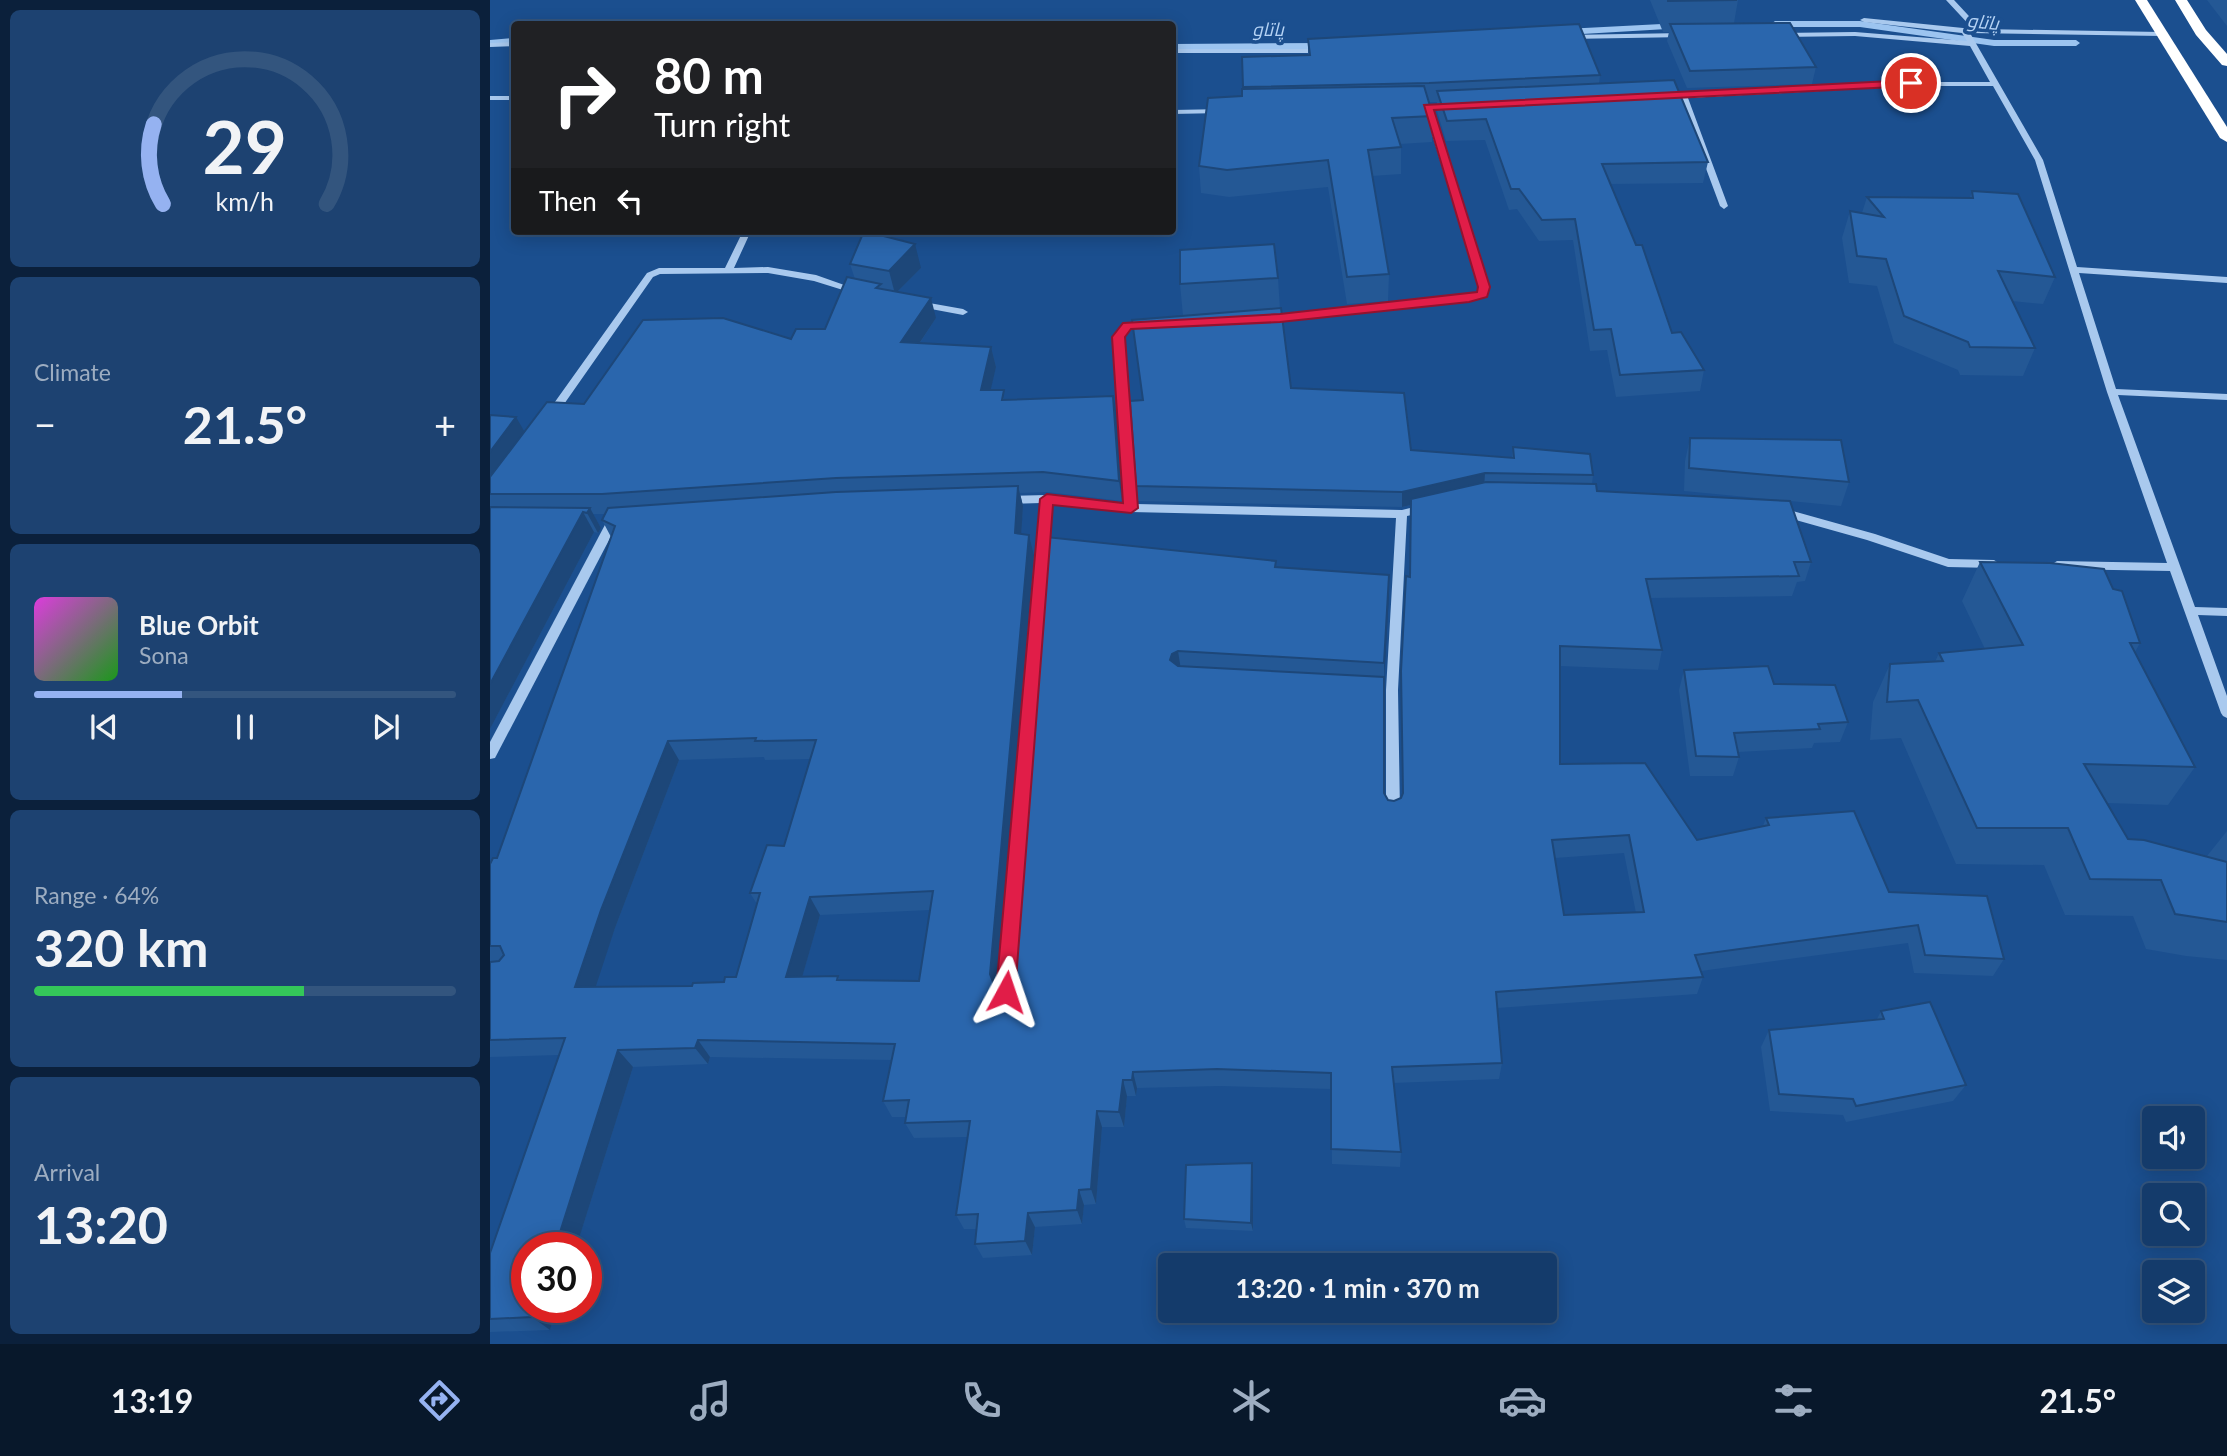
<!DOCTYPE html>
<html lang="en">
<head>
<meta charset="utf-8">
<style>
	body { margin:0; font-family:Lato,Cairo,sans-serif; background:#1d4271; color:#f1f3f6; height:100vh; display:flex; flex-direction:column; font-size:26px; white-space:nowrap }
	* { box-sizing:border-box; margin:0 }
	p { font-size:23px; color:#9dadc1 }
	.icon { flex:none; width:38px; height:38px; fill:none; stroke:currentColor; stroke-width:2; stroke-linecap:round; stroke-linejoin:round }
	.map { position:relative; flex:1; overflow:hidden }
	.sheet { display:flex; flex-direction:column; gap:10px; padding:10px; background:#0b203b; width:490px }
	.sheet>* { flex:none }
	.hud { position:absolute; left:21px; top:21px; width:665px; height:214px; border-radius:7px; box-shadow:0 4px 18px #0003,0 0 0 2px #33557e; background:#202124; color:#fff; overflow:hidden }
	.tools { position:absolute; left:1652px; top:1106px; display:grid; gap:14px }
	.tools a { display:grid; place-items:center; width:63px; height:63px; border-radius:7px; background:#143b6b; box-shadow:0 4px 18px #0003,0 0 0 2px #33557e; font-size:35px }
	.speed { position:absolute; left:21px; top:1232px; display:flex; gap:14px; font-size:35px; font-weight:700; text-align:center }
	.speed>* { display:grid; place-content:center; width:91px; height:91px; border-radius:50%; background:#143b6b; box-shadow:0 4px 18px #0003,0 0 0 2px #33557e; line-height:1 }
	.speed .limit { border:10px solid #d22; background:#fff; color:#111 }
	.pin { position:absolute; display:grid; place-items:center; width:60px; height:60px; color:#fff; margin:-30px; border:4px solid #fff; border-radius:50%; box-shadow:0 2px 7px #0007 }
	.me { position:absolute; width:77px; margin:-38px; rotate:5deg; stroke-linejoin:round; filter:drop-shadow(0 0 5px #0008) }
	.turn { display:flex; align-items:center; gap:24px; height:147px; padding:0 28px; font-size:32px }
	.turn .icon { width:91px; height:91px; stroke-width:2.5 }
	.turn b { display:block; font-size:49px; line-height:60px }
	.then { display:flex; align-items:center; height:66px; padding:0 28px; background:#0003; gap:14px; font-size:26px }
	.big { font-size:52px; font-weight:700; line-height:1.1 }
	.sheet .tile { flex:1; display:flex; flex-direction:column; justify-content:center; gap:10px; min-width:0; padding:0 24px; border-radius:10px; background:#1d4271 }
	.sheet .dial { align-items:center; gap:0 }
	.dial svg { height:182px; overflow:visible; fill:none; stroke:#33557e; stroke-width:7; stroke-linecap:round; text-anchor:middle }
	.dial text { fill:#f1f3f6; stroke:none }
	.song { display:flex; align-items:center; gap:21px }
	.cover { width:84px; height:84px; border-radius:10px; background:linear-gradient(135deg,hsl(300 70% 55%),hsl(120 70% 35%)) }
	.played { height:7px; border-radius:4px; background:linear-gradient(90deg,#95b2f1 35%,#33557e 35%) }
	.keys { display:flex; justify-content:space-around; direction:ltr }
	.heat { display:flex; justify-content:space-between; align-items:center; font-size:38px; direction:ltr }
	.charge { height:10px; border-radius:5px; background:linear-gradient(90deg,#34c759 64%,#33557e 0) }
	.trip { position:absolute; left:668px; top:1253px; width:399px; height:70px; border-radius:7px; background:#143b6b; box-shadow:0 4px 18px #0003,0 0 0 2px #33557e; font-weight:700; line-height:70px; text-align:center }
	.dock { display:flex; height:112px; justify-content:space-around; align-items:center; background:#08182b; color:#9dadc1 }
	.dock .icon { width:49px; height:49px }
	.dock .selected { color:#95b2f1 }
	.dock b { font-size:32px; color:#f1f3f6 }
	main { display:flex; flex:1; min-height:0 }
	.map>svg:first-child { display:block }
</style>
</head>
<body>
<main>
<section class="sheet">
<div class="tile dial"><svg viewBox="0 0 100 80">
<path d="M14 69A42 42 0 1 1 86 69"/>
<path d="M14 69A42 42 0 0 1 10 34" stroke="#95b2f1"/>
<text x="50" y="56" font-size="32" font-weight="700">29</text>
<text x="50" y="72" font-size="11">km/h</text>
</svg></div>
<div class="tile"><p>Climate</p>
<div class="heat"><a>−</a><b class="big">21.5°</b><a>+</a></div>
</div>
<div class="tile">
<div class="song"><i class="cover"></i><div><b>Blue Orbit</b><p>Sona</p></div></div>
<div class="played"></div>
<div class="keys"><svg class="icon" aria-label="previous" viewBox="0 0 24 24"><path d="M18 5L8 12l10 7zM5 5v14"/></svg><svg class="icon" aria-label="pause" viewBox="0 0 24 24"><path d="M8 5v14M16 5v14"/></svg><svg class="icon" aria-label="next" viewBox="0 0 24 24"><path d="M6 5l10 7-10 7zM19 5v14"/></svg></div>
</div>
<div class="tile"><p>Range · 64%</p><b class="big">320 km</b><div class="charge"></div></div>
<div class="tile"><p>Arrival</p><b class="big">13:20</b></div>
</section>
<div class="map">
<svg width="1737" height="1344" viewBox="0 0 1737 1344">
	<rect width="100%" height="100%" fill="#1b4f8f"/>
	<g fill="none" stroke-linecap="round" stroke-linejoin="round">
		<g fill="#9cc4f0" fill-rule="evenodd">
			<polygon points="1370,21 1504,40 1586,40 1590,43 1586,46 1504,46 1370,27 1285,27 1281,24 1285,21"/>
			<polygon points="1191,23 1194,24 1194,28 1075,35 1071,32 1075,29"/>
			<polygon points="24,38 24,43 0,46 0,40"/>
			<polygon points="682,44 834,43 838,46 834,49 682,50"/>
		</g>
		<g fill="#a9c9ee" fill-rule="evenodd">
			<polygon points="1456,0 1464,0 1491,29 1671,32 1675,34 1671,36 1480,33 1553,160 1587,267 1737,277 1737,283 1589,273 1626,389 1737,394 1737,400 1628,395 1705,607 1737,608 1737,616 1708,615 1737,696 1737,718 1733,716 1731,713 1680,571 1567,569 1561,565 1567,561 1677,563 1617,392 1545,160 1503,86 1421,86 1198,98 1238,206 1234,209 1230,206 1190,99 1174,99 1170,97 1174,95 1421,82 1500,82 1480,46 1365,36 1291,37 1287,35 1291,33 1365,32 1477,41 1472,33 1374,22 1370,20 1374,18 1483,29"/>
			<polygon points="1193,33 1196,33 1196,37 1078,39 1074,37 1078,35"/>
			<polygon points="24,42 24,46 0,47 0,43"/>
			<polygon points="682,49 833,49 837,51 833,53 682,53"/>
			<rect x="0" y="96" width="24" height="4"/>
			<polygon points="935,106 942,108 999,287 995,296 979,302 774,320 774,316 777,315 977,296 988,292 989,287 934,108"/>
			<polygon points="735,109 735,113 732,113 682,114 682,110"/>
			<polygon points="253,231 261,231 244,268 278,267 326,275 374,292 369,295 324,281 278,273 170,274 163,277 65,417 57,417 57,413 157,273 169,268 235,268"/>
			<polygon points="428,301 473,309 478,312 473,315 425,306 425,302"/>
			<polygon points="657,319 660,320 660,324 640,328 634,337 646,504 912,510 936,504 942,508 940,511 917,516 908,690 910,812 908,816 903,817 898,816 896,812 896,690 906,518 641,512 562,503 523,992 521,997 516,999 511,997 509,992 551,503 515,504 510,500 515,496 557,495 635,504 624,337 634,324"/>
			<polygon points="1292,508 1385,534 1459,559 1504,560 1510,564 1504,568 1458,567 1377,540 1288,515 1286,512"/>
			<polygon points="123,517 129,521 5,758 0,759 0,742 117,521"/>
		</g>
		<g fill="#fff" fill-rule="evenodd">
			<polygon points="1645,0 1657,0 1737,127 1737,142 1730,138"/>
			<polygon points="1685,0 1697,0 1716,30 1737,54 1737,66 1732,65 1706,35"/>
		</g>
	</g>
	<g fill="#245895" fill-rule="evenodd">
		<polygon points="1160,0 1248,0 1244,23 1326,67 1322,84 1197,88 1177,41 1179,32 1173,32"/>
		<polygon points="1717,0 1737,0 1737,26"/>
		<polygon points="818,39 1110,75 1109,84 1218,162 1213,183 1121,184 1182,333 1214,370 1210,391 1126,397 1117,350 1100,351 1083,240 1049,241 1027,209 1019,210 995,140 956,141 947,111 947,102 939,102 943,116 942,142 910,144 911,147 911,174 882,176 899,274 898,301 857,304 838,187 739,197 711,193 709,166 752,96 752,57 818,55"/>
		<polygon points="1482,191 1565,277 1553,304 1522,301 1545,348 1533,376 1470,375 1468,370 1404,343 1387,286 1359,283 1352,238 1360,211 1372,213 1377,197 1480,198"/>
		<path d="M360,264l71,4 -24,24 39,26 -16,25 71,4 5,20 -6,23 16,10 111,16 5,85 -75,-9 -27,1 3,13 -2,28 8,1 5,20 -37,428 3,1 9,-9 37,-438 230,24v6l113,8 -5,103v115l4,7 6,1 7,-3 1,-2 -1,-106 5,-114 3,1 2,-72 -9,2 -264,-6 -2,-15 7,-86 40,-84 -3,-32 98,-6 2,31 11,79 120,62 101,7 1,-10 80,28 -1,9 5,7 191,10 -104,-10 1,-30 5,-23 159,44 -8,24 -51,-5 21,61 -6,19 -8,1 -5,14 -141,2 11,52 -4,20 -98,-4v98l137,76 66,-14 3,-8 123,74 115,67 -11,17 -79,-3 -6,-30 -207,28 2,6 -6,17 -200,14 5,55 -3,16 -106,4 8,69 -1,15 -68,-3 -1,-75 -111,-3 -83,2 -1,8h-9l-3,31h-22l-6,77 -12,1 -2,19 -47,3 -3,28 -49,3 -8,-14 1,-15h-12l-8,-14 11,-78 -53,1 -9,-15 1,-6h-14l-9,-16 8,-41 -181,-3 -2,7 -75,3 -57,181h-49v59h30l-7,23 -60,2v-79l69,-198 -69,2v-193l7,-6 114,-321 -9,-17 3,-6h-12l8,14 -3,5 -4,-1 -104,197v-314l34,17 60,-28 207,-65 34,-10 30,-50zM274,757l1,3 46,-1 -27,87 -34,47 7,11 -21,73 -12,5 -32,4h-97l20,-58 64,-168zM1134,853l12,60 -72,2 -9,-57zM440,910l-11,71 -79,-1 -2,-4 -36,1 18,-62z"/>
		<polygon points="1490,562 1623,589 1650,643 1645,652 1705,767 1678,805 1617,803 1638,839 1717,856 1737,831 1737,960 1696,956 1656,949 1643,916 1575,915 1554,865 1466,864 1411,738 1380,740 1383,702 1400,664 1445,662 1449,653 1495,649 1472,601"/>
		<polygon points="1194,670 1284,684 1358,722 1350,742 1324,743 1322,748 1248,752 1249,757 1243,776 1200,776 1189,690"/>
		<polygon points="1391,1011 1476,1085 1463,1101 1356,1122 1353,1115 1280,1111 1271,1047 1279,1030 1387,1019"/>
		<polygon points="763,1172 763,1231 696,1228 694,1219"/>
	</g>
	<g fill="#1d4779">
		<polygon points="425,244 431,268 405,294 399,271"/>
		<polygon points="441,298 446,318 417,362 411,342"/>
		<polygon points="501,347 506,367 496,410 491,390"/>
		<polygon points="623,396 627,416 632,501 629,481"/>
		<polygon points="26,417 37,436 0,488 0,452"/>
		<polygon points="995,473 994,488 912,507 912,492"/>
		<polygon points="528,486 533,506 530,553 525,533"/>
		<polygon points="100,508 111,528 108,533 97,513"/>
		<polygon points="93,512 104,532 0,729 0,684"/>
		<polygon points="539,535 544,555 506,992 500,974"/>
		<polygon points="899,575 899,595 894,682 894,663"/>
		<polygon points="688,651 691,670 680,660 682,654"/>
		<polygon points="178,741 189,760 125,928 100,1004 85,987 111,910"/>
		<polygon points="320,897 330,915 307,995 296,977"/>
		<polygon points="208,1040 220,1057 218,1064 205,1048"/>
		<polygon points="128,1050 143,1067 86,1248 65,1248"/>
		<polygon points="643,1072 647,1088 646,1096 642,1080"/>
		<polygon points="633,1080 637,1096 634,1127 629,1112"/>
		<polygon points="607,1111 612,1127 606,1204 601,1189"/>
		<polygon points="762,1163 763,1172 763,1231 761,1223"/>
		<polygon points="589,1190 594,1205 592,1224 587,1210"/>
		<polygon points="538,1213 545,1227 542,1255 535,1241"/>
		<polygon points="46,1307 67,1307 60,1330 42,1317"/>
	</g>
	<g fill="#2a66ad" stroke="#1d4779" stroke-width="2" fill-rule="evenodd">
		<polygon points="1178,0 1247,0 1178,1"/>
		<polygon points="1300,23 1326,67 1200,71 1180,24"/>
		<polygon points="1089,24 1110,75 939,83 753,87 752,57 820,55 818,39"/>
		<polygon points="1184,80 1218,162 1112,164 1146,245 1152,245 1182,333 1191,332 1214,370 1130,375 1121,329 1104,330 1085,219 1052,220 1029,189 1021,189 996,119 957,121 947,91"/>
		<polygon points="934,86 943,116 902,118 911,147 878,150 899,274 857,277 838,160 737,170 709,166 718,98 752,96 752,89"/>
		<polygon points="1482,191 1528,194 1565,277 1508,271 1545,348 1480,347 1478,342 1414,316 1396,259 1367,256 1360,211 1394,217 1377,197 1483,198"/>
		<polygon points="374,231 425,244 399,271 360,264"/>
		<polygon points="784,244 788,278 690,284 690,250"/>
		<polygon points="357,277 391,284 386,288 441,298 411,342 501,347 491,390 514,390 512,400 623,396 629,481 553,472 346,478 112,494 0,494 0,477 57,402 94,404 153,320 233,318 301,339 306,329 335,329"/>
		<polygon points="791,308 801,388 914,393 921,450 1024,458 1023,447 1100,454 1103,475 995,473 912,492 646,486 640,401 653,400 642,320"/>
		<polygon points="0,415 26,417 0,452"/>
		<polygon points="1200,438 1351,440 1359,482 1199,468"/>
		<path d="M996,482l110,2 1,7 193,10 21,61h-17l5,14 -153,3 16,71 -102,-4v118l85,-1 52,77 72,-15 -3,-7 88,-7 35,81 98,4 17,63 -79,-4 -7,-30 -223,30 8,22 -207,15 6,71 -110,4 9,85 -70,-3v-76l-114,-4 -84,3 -1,8h-9l-4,32 -22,-1 -6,78 -12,1 -2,20 -49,3 -3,28 -50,3 3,-30 -22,1 14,-94 -65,2 4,-23 -26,1 12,-57 -197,-4 -3,8 -77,2 -63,198h-28v59h9l-4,10 -42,2v-66l75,-215 -75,2v-78l9,-1 5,-6 -4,-9h-10v-82l3,-6h4l118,-332 -13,-6 6,-12 228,-16 182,-6 -3,47 14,2 -39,439 3,8 7,2 9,-9 37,-438 230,24 -1,6 114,8 -5,88 -206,-12 -6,3 -2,6 8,6 206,11v116l4,7 6,1 7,-3 2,-5 -2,-122 5,-95 4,1 1,-78zM266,738l-1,3 61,-1 -32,106 -17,-1 -17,48h10l-24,84h-11l-1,5 -31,1 -1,3 -117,1 26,-77 67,-169zM1139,835l15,77 -80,3 -12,-75zM443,891l-14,90 -82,-1 1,-4 -52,1 24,-80z"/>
		<polygon points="0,507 100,508 97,513 93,512 0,684"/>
		<polygon points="1490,562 1560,563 1614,569 1623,589 1632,591 1650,643 1640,643 1705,767 1594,764 1638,839 1654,840 1737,862 1737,922 1685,914 1671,880 1600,879 1578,828 1487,828 1428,700 1397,702 1400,664 1453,661 1449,653 1533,645"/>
		<polygon points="1278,666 1284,684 1345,685 1358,722 1328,724 1330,729 1244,733 1249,757 1206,756 1194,670"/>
		<polygon points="1440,1002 1476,1085 1366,1106 1363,1099 1289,1094 1279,1030 1394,1019 1391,1011"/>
		<polygon points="762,1163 761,1223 694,1219 696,1165"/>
	</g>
	<polygon fill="#e11d48" stroke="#92132f" stroke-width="2" points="1421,80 1424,81 1424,86 944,110 1000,287 997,297 979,302 790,322 641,329 635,337 648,508 641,513 563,505 525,992 522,998 516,1001 509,998 506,992 550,499 557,494 633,503 622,337 633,323 790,314 987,292 988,287 934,105"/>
	<g text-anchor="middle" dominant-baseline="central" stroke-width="7" stroke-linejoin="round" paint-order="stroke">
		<g font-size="19" font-style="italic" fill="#b5d3f5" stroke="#1b4f8f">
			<text transform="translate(1493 21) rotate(6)">پاتاو</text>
			<text x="778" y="28">پاتاو</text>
		</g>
	</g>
</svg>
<div class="tools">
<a><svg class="icon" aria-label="sound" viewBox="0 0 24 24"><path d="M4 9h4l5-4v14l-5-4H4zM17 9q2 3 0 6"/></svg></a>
<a><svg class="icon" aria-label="search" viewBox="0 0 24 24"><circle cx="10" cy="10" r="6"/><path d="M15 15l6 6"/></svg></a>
<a><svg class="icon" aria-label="layers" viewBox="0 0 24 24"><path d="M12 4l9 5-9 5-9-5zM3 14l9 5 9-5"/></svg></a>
</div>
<div class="speed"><div class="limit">30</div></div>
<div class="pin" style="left:1421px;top:83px;background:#d93025"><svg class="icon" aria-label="arrive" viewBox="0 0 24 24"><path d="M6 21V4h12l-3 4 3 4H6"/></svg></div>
<svg class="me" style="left:516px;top:992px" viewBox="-20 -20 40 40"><path d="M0-17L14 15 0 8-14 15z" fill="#e11d48" stroke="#fff" stroke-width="4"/></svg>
<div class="trip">13:20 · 1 min · 370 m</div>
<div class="hud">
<div class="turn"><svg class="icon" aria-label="right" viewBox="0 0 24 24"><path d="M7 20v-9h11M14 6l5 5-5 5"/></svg><div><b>80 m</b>Turn right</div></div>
<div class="then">Then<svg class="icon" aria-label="left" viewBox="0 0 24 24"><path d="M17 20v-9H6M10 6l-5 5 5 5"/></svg></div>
</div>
</div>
</main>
<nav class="dock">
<b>13:19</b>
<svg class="icon selected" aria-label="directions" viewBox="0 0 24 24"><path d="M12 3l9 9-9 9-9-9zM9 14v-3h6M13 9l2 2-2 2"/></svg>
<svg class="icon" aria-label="music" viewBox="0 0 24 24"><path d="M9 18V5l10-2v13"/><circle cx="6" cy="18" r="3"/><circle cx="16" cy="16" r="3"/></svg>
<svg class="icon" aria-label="phone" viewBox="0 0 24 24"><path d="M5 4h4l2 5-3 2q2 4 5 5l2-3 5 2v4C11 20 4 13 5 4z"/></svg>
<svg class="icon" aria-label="climate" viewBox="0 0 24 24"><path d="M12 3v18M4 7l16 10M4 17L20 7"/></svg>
<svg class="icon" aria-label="car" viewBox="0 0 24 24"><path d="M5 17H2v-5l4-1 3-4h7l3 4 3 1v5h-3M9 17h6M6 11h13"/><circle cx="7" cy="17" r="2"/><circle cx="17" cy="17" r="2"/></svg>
<svg class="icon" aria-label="filters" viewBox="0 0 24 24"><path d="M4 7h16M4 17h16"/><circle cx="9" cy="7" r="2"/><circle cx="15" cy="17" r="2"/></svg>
<b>21.5°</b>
</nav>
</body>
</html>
